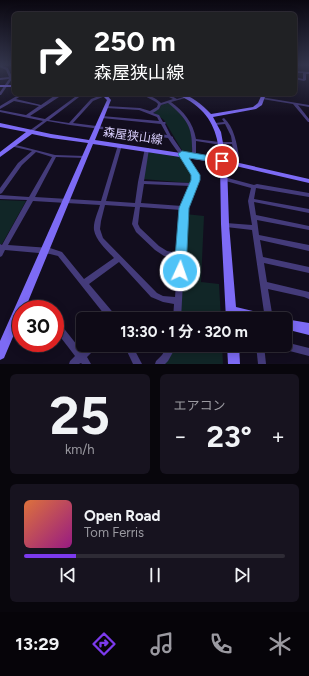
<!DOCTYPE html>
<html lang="ja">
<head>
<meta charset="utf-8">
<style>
	body { margin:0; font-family:Figtree,"Noto Sans JP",sans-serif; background:#17131f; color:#f1f3f6; height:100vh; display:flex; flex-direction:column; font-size:15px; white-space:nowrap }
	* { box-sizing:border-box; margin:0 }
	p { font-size:13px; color:#9b9aa1 }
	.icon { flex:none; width:22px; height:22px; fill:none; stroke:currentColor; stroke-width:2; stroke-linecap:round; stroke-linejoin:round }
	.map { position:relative; height:364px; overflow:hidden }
	.drawer { display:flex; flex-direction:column; gap:10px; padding:10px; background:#08060c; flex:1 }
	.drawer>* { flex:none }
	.banner { position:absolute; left:12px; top:12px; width:285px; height:84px; border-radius:6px; box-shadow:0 2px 10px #0003,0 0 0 1px #2e2b35; background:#202124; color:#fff; overflow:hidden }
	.speed { position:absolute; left:12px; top:300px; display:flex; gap:8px; font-size:20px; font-weight:700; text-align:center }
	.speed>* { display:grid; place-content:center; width:52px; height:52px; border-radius:50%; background:#0e0a16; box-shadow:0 2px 10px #0003,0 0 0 1px #2e2b35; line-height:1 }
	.speed .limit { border:6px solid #d22; background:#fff; color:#111 }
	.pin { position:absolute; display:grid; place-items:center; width:34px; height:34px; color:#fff; margin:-17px; border:2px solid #fff; border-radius:50%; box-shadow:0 1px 4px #0007 }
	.me { position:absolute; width:44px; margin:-22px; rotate:3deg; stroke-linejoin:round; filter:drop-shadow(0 0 3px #0008) }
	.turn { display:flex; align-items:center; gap:14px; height:84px; padding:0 16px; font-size:18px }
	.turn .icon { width:52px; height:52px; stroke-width:2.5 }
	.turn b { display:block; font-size:28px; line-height:34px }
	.big { font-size:30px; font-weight:700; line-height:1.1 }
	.drawer .tile { flex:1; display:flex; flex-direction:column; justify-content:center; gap:6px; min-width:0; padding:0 14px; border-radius:6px; background:#17131f }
	.drawer .dial { align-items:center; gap:0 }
	.dial b { font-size:52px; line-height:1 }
	.song { display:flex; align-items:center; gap:12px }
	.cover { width:48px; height:48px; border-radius:6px; background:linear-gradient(135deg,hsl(20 70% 55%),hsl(310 70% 35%)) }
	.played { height:4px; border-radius:2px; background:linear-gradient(90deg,#7c3aed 20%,#2e2b35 20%) }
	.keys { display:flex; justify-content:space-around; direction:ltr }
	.heat { display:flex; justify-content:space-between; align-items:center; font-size:22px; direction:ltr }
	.drawer .tiles { flex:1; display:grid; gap:10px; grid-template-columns:1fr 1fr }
	.tile:last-child { grid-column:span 2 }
	.trip { position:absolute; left:76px; top:312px; width:216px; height:40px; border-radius:6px; background:#0e0a16; box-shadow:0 2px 10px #0003,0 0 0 1px #2e2b35; font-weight:700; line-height:40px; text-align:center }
	.dock { display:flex; height:64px; justify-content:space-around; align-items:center; background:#060409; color:#9b9aa1 }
	.dock .icon { width:28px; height:28px }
	.dock .selected { color:#7c3aed }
	.dock b { font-size:18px; color:#f1f3f6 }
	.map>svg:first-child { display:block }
</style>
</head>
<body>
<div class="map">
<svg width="309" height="364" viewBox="0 0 309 364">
	<rect width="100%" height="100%" fill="#120d1e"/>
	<g fill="#112627">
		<path d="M169,103c18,13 25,27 23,50l-9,-1 -19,-32 -11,-8 7,-4 1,-3z"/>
		<polygon points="148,152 181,156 192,171 192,182 189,183 143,179"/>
		<polygon points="0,200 26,201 2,244 0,244"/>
		<polygon points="185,214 204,216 201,282 219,284 221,319 180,319"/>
		<polygon points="175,345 222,345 223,364 163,364"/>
	</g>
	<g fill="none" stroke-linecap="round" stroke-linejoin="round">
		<g fill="#443b7a" fill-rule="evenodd">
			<polygon points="0,65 8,68 12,77 14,77 14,79 12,79 1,95 0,95 0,92 9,79 0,80 0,78 9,77 6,70 0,67"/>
			<polygon points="295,71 309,72 309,74 306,74 306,80 304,81 295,79 295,77 303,79 303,73 295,73"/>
			<path d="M20,94h4l-8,5 25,6 13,-9 -8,-2 11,1 5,-1 -3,3 -29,19 15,3 34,-25h4l-34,26 20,3 22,-24 13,-5h1v2l-12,5 -20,22 94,12 -6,-11 -59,-6 -2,-1 2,-1 57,5 -2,-4 -18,-7 -33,-2 -2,-1 2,-1 34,2 10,3 7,-4 1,-3 -2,-2 -15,-8c7,0 15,4 20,9l12,-4 -10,-5h5l9,5 10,-3 2,1 -18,5c13,10 22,20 25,37l23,3h13l-1,-6 -6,-12 -10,1 -2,-1 2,-1 9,-1 -2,-3 2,-1c10,9 13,26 15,39v1h-4v-1l-3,-13h-9l-2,1 -25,-4v15l-2,1 -2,-1c1,-27 -3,-36 -24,-53l-7,2 -2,4 -6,4 6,2 4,7h2l1,1 -1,1 6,12 2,1v1l24,35v7l-10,28 -6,111h-8l1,-15 -11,-2 -12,-5 -32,-35 -30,22 27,32 1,3h-9l-50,-63 -8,-2 -45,-4 -3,6 -2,1v-13l2,1 25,-45 -27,-1v-4l29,2 23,-40 -16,-5 -14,13 -20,28 -2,1v-6l18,-25 14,-12 -22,-5v-2h2l43,11 30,1 2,1 -2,1 -29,-1 -21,40 66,4 17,-56 2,-1 2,1 -16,56 29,2 3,-21 7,-34h4v1l-5,32 47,2 2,-3v-7l-21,-29 -4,-6 -98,-13 -23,-4 -16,12h-2v-2l14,-10 -43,-9v-2l26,5 13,-9 -25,-5 -14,8v-3zM144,184l46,2 -8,20 -41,-3zM33,201l67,4c-2,7 -7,17 -6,25 2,11 13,20 20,28l-30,21 -22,-27 -12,-4 -42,-3zM105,205l30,2 -3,17 4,8 19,18 9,6 14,2 -3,39 -12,-1 -6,-3 -54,-55 -3,-9 1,-8zM140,207l41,3 -3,43 -11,-2 -8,-5 -19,-18 -2,-4z"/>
			<polygon points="261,97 309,105 309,107 298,105 309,119 309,122 308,122 293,104 262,99 261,99"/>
			<polygon points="224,177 254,185 257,184 309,193 309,197 256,188 254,199 309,209 309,213 254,202 256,215 309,226 309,230 257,220 259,235 309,245 309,251 260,240 263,257 309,267 309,273 264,263 267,282 309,292 309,299 304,297 268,289 273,319 265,319 252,230 226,227 224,227 223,225 224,223 226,223 252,225 248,201 251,188 222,180 222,179"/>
			<polygon points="55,320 58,321 81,350 87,345 97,345 96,348 87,357 91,364 82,364 81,363 79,364 69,364 70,361 75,356 55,330"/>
			<polygon points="285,342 309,348 309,356 278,348 277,345 285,345"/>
			<polygon points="124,345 132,345 142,364 133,364"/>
			<polygon points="168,345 177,345 168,361 165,364 155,364 156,361 162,355"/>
			<polygon points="256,345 264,345 266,364 258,364"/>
		</g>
		<g fill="#7d6bf5" fill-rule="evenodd">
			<rect x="0" y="85" width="14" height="2"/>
			<path d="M101,94h5l5,6 -16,40 125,19c-2,-23 -7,-41 -26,-55 -5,-4 -11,-6 -16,-10 13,0 24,11 33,20l42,-7 5,-4 4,-9h4l-4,11 -6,4 -43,8 8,15 5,28 83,19v4l-82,-19 2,60 7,83 30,7 4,1 1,4h-28l-7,-2v2h-10l-5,-95 -1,-61 -127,-19 -68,165h-4v9l-17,40 -4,2v-19l88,-198 -37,-5 -19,-4 -32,23v-5l26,-20 -26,-5v-4l51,11 38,6 18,-40z"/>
			<polygon points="284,319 285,319 309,323 309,335 285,329 285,319"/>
			<polygon points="227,345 239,345 240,364 228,364"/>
		</g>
	</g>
	<linearGradient id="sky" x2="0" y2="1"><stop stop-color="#0a0710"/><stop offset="0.56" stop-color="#33354c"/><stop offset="1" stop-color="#33354c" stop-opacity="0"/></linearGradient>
	<rect width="309" height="116" fill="url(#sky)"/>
	<polygon fill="#4fc3f7" stroke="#337fa1" points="182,151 222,158 227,161 222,163 189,158 200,175 200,180 189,208 186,271 184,275 180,276 176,275 174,271 179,208 191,180 191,175 178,154"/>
	<g text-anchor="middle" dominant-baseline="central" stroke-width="4" stroke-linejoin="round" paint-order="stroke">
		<g font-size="12" fill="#d8cefc" stroke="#120d1e">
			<text transform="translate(133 136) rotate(8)">森屋狭山線</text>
		</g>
	</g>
</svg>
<div class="speed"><div class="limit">30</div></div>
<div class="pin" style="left:222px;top:161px;background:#d93025"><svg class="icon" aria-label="arrive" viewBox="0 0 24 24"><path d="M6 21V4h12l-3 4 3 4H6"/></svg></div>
<svg class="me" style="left:180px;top:271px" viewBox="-20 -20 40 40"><circle r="17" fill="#4fc3f7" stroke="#fff" stroke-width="3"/><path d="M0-11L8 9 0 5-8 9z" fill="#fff"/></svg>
<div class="trip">13:30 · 1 分 · 320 m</div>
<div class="banner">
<div class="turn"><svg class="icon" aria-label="right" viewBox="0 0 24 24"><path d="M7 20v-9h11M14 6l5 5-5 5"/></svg><div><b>250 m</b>森屋狭山線</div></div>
</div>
</div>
<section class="drawer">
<div class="tiles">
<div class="tile dial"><b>25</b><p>km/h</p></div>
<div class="tile"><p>エアコン</p>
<div class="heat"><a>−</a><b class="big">23°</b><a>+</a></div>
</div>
<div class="tile">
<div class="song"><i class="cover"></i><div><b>Open Road</b><p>Tom Ferris</p></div></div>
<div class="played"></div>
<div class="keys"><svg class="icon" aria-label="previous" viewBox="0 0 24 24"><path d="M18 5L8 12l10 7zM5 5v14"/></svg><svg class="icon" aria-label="pause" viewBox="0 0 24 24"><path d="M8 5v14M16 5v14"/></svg><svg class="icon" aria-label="next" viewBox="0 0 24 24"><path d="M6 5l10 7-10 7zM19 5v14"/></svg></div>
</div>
</div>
</section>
<nav class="dock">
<b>13:29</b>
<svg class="icon selected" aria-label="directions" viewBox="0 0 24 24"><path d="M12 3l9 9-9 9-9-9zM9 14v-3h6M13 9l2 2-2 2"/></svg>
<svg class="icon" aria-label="music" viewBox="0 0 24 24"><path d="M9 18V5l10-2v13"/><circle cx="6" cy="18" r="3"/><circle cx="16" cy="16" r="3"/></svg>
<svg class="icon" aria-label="phone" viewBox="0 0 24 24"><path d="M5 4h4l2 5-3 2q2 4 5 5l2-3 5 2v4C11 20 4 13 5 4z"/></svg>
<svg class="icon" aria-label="climate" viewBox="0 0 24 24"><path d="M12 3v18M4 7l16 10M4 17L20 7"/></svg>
</nav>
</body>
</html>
